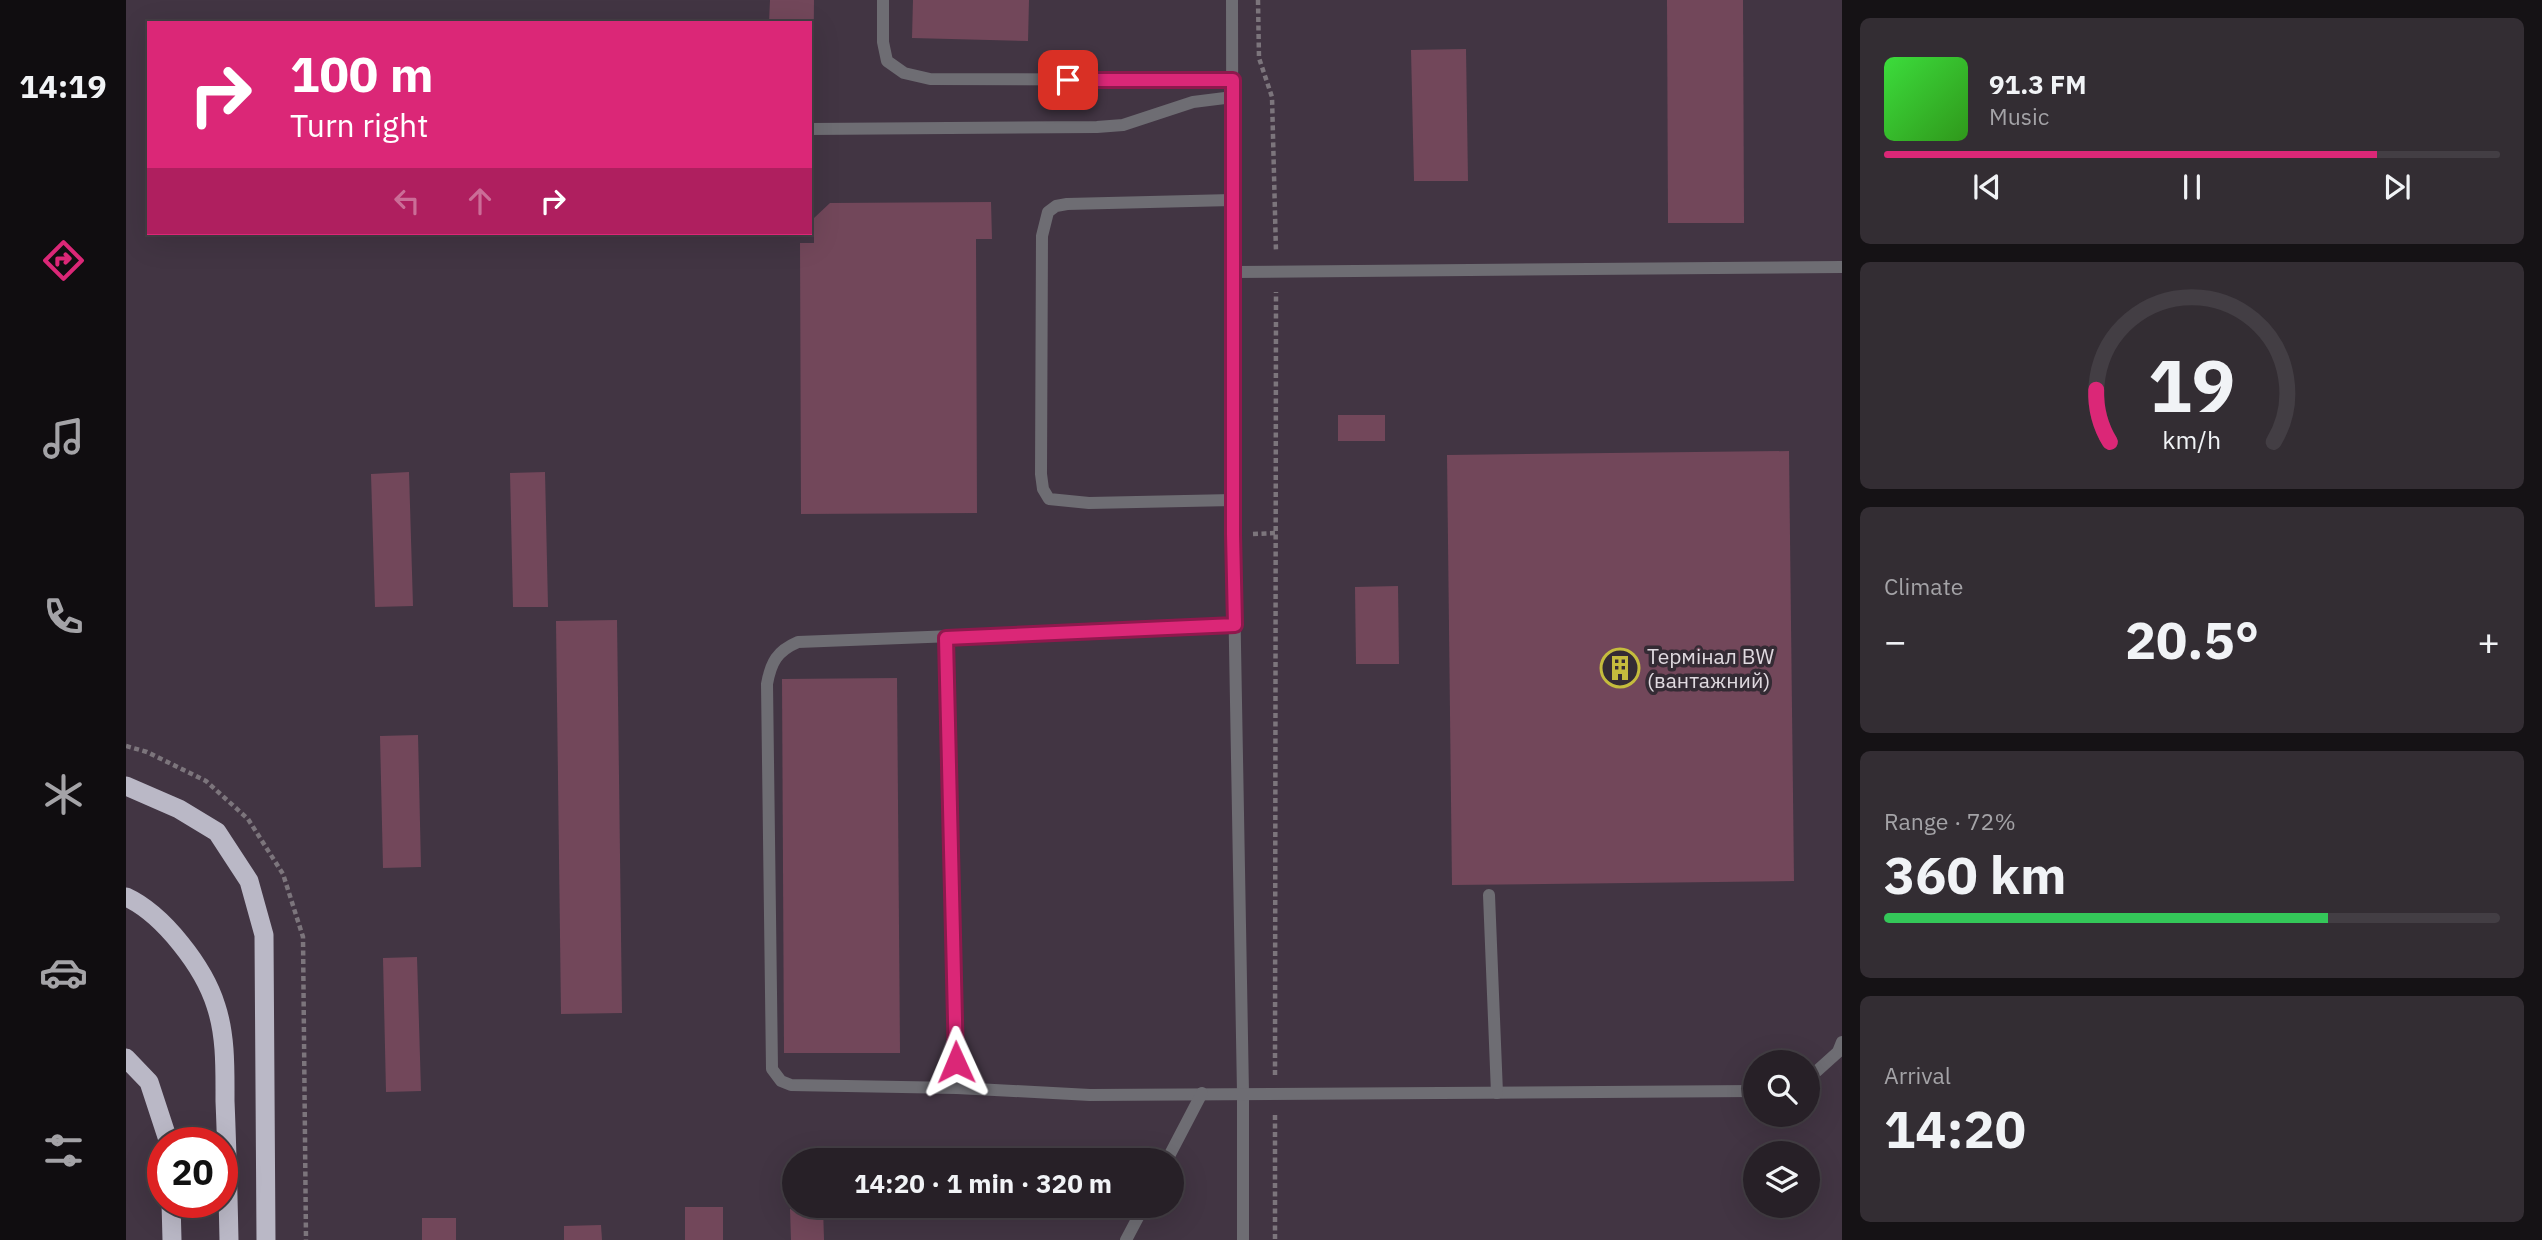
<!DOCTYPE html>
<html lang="en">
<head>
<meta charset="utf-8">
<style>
	body { margin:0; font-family:"IBM Plex Sans",sans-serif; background:#332d33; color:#f1f3f6; height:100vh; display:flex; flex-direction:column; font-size:26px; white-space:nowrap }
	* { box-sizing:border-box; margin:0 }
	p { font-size:23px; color:#a4a3a7 }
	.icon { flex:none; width:38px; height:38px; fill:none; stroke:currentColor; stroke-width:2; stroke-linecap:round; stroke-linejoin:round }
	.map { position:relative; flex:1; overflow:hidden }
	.details { display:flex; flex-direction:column; gap:18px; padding:18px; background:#151215; width:700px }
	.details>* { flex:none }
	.guide { position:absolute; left:21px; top:21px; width:665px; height:214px; border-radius:0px; box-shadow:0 7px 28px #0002,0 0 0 2px #433e44; background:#db2777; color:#fff; overflow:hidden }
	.controls { position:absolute; left:1617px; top:1050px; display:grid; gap:14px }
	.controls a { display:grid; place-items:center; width:77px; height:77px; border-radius:50%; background:#272027; box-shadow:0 7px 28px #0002,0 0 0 2px #433e44; font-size:35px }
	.speed { position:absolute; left:21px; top:1127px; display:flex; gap:14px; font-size:35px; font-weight:700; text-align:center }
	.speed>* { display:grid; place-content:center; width:91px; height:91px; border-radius:50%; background:#272027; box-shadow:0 7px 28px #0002,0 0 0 2px #433e44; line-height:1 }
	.speed .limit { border:10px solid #d22; background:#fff; color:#111 }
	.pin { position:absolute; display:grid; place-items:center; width:60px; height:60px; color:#fff; margin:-30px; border-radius:14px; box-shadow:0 4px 10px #0006 }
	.me { position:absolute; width:77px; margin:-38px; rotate:359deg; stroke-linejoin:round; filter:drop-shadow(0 0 5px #0008) }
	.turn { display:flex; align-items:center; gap:24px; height:147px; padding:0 28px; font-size:32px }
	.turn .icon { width:91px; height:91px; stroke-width:2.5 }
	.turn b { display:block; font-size:49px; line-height:60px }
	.lanes { display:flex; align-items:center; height:66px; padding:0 28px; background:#0003; justify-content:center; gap:35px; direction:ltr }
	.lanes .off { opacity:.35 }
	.big { font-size:52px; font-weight:700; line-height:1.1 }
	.details .tile { flex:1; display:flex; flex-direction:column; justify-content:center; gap:10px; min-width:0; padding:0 24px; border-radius:10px; background:#332d33 }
	.details .dial { align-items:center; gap:0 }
	.dial svg { height:182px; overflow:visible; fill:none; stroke:#433e44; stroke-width:7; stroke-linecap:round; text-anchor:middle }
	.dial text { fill:#f1f3f6; stroke:none }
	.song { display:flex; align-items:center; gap:21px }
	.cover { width:84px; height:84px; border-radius:10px; background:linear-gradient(135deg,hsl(120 70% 55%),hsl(110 70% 35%)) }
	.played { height:7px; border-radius:4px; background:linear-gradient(90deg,#db2777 80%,#433e44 80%) }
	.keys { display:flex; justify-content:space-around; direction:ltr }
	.heat { display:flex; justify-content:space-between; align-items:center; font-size:38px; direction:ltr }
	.charge { height:10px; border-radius:5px; background:linear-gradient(90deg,#34c759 72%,#433e44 0) }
	.trip { position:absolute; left:656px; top:1148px; width:402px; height:70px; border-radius:35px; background:#272027; box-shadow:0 7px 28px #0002,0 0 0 2px #433e44; font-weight:700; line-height:70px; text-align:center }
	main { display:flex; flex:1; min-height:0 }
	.dock { display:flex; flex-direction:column; width:126px; justify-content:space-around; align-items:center; background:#100d10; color:#a4a3a7 }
	.dock .icon { width:49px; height:49px }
	.dock .active { color:#db2777 }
	.dock b { font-size:32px; color:#f1f3f6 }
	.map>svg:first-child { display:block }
</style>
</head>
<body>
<main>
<nav class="dock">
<b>14:19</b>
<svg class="icon active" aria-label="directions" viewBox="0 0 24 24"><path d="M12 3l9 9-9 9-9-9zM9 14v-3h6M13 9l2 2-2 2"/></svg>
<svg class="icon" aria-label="music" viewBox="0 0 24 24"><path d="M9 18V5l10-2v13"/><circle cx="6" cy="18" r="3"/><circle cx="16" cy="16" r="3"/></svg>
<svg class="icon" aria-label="phone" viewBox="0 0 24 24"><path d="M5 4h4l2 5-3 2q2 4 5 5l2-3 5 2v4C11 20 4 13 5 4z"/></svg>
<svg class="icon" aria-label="climate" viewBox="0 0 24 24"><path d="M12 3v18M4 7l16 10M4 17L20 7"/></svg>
<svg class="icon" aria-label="car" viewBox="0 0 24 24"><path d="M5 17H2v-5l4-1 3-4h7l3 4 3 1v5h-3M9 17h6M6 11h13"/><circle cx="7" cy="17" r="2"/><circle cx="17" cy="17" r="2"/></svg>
<svg class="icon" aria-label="filters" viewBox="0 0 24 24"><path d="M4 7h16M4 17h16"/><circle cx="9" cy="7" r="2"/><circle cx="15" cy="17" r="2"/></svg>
</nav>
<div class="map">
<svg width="1716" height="1240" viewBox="0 0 1716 1240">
	<rect width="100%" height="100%" fill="#342b34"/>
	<path fill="#423543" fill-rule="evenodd" d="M0,0h1716v1240h-1716zM23,23h661v210h-661zM1629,1062h53v53h-53zM37,1143h59v59h-59zM1629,1153h53v53h-53zM668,1160h378v46h-378z"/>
	<g fill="#72475a">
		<polygon points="644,0 688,0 687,101 684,101 684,23 643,23"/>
		<polygon points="787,0 903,0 902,41 786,38"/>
		<polygon points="1541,0 1617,0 1618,223 1542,223"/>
		<polygon points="1340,49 1342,181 1288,181 1285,50"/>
		<polygon points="865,202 866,239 850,239 851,513 675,514 674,243 688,243 688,218 704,203"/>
		<rect x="1212" y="415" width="47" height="26"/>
		<polygon points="1663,451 1668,881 1326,885 1321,455"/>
		<polygon points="283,472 287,606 249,607 245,474"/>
		<polygon points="419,472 422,607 387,607 384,473"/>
		<polygon points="1272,586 1273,664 1230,664 1229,587"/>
		<polygon points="491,620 496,1013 435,1014 430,621"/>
		<polygon points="771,678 774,1053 658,1053 656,679"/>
		<polygon points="292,735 295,867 257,868 254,736"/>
		<polygon points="291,957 295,1091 260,1092 257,958"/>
		<rect x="559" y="1207" width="38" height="33"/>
		<polygon points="697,1208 698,1240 665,1240 664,1209"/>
		<rect x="296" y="1218" width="34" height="22"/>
		<polygon points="475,1225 476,1240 438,1240 438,1226"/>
	</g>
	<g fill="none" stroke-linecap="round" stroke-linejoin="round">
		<g stroke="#7c757c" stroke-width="4.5" stroke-dasharray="5 3.5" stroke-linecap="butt">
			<polyline points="1132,0 1133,58 1146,97 1150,252"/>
			<polyline points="1127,534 1150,533"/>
			<polyline points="0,746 21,752 80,781 122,819 157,874 177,937 180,1240"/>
			<polyline points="1149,1075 1150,292"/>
			<polyline points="1149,1115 1149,1240"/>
		</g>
		<g stroke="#6e6d73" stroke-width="12">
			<polyline points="757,0 757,42 761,61 778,73 804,79 1107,80"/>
			<polyline points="1106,0 1107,534 1117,1093 1117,1240"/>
			<polyline points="684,129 971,127 997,125 1067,102 1107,97"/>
			<polyline points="1106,200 941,204 930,206 922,212 916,236 915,474 917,489 923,499 963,503 1107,500"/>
			<polyline points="1108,272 1716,267"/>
			<path d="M1109,625l-437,17c-21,9 -27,20 -31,42l5,385 9,12 10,4 166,3 133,7 665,-4"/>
			<polyline points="820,638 831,1088"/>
			<polyline points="1363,895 1371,1093"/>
			<polyline points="1682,1079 1712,1052 1716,1042"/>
			<polyline points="1041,1160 1076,1093"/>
			<polyline points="1000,1240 1018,1206"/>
		</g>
		<g stroke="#bab8c6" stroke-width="19">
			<polyline points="0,786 53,809 91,832 123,881 138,935 140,1240"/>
			<path d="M0,897c37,17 78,70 90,109 10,30 9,64 9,95 2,46 3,93 4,139"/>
			<polyline points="0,1058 23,1082 43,1143"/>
			<polyline points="45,1202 46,1240"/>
		</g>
	</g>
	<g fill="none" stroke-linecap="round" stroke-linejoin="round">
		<defs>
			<polyline id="route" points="830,1062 820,638 1109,625 1107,534 1107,80 942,80"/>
		</defs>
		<use href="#route" stroke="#8e194d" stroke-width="18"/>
		<use href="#route" stroke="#db2777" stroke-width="12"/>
	</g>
	<defs>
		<symbol id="building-ring" viewBox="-11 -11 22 22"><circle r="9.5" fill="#342b34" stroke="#c5bc3d" stroke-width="1.5"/><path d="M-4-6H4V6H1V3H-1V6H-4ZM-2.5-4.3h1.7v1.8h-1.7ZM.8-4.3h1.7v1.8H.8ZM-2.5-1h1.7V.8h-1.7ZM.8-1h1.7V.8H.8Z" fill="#c5bc3d"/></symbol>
	</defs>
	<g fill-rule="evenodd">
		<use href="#building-ring" x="1472" y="646" width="44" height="44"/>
	</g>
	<g text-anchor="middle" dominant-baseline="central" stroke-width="7" stroke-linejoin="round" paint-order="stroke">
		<g font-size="21" fill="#e0dae0" stroke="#342b34" text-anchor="start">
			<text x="1521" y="656">Термінал BW<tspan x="1521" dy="24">(вантажний)</tspan></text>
		</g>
	</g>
</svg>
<div class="controls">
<a><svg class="icon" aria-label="search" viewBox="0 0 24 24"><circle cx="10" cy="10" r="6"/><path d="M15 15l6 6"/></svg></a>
<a><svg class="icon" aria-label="layers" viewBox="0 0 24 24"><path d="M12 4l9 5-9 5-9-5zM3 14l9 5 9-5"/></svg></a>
</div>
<div class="speed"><div class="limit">20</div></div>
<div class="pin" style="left:942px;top:80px;background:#d93025"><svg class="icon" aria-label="arrive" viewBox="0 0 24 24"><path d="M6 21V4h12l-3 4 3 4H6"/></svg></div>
<svg class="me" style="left:830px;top:1062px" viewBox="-20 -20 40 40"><path d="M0-17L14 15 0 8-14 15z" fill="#db2777" stroke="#fff" stroke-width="4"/></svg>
<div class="trip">14:20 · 1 min · 320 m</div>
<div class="guide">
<div class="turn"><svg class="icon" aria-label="right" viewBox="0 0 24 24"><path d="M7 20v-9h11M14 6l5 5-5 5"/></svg><div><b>100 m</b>Turn right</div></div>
<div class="lanes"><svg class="icon off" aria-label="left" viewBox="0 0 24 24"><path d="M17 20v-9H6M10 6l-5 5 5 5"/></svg><svg class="icon off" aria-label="ahead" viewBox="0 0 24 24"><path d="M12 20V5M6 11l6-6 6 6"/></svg><svg class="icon" aria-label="right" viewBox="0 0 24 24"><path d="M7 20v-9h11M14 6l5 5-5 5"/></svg></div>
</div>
</div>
<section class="details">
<div class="tile">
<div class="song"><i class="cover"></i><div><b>91.3 FM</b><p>Music</p></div></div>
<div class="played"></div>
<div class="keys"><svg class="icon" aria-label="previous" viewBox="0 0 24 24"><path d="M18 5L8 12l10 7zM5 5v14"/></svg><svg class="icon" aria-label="pause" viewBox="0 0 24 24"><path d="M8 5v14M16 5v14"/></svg><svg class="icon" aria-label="next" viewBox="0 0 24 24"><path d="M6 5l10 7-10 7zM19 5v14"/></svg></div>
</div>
<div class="tile dial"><svg viewBox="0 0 100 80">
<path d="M14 69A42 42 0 1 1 86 69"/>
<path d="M14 69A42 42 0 0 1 8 46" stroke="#db2777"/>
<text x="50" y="56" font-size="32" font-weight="700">19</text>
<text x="50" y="72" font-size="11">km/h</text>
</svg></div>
<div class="tile"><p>Climate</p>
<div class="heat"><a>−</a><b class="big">20.5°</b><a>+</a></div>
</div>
<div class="tile"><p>Range · 72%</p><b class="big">360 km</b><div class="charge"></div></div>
<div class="tile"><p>Arrival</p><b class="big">14:20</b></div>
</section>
</main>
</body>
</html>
